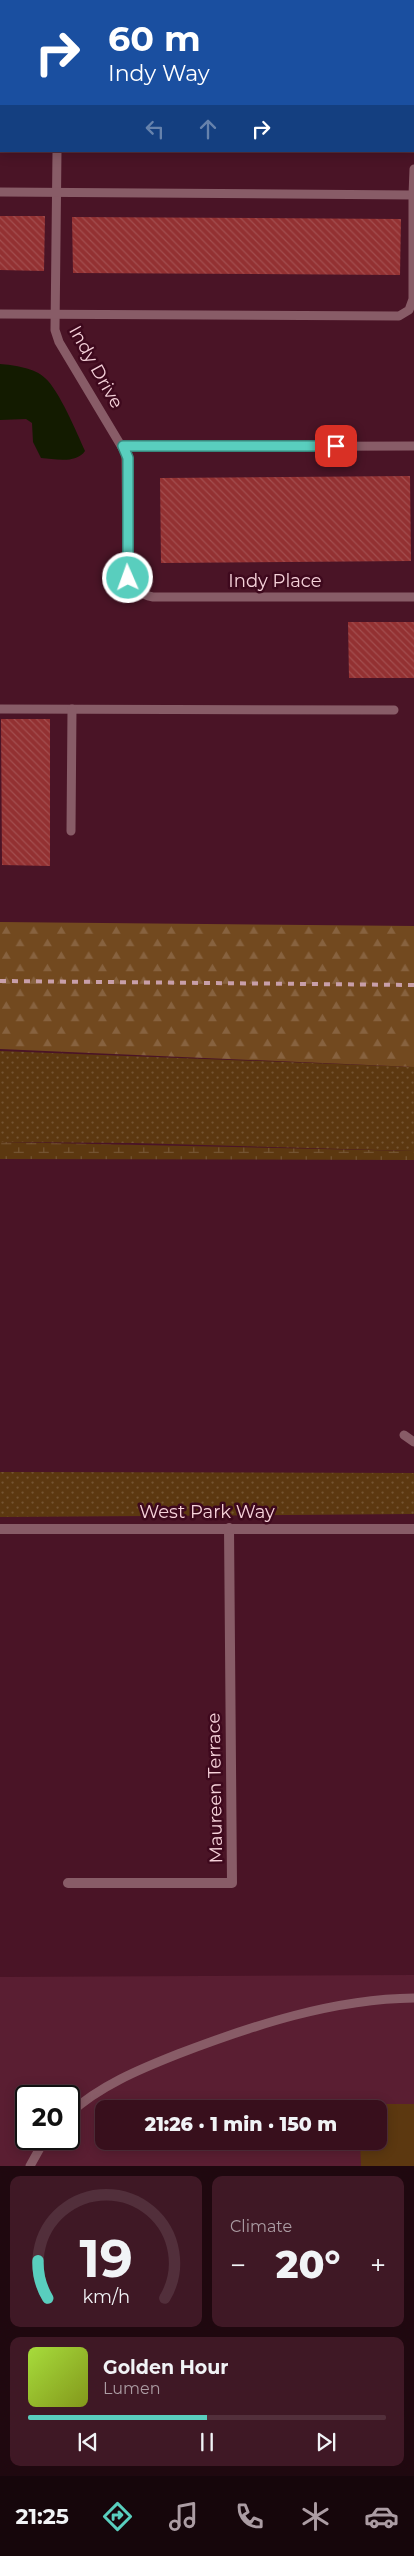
<!DOCTYPE html>
<html lang="en">
<head>
<meta charset="utf-8">
<style>
	body { margin:0; font-family:Montserrat,sans-serif; background:#3f1825; color:#f1f3f6; height:100vh; display:flex; flex-direction:column; font-size:19px; white-space:nowrap }
	* { box-sizing:border-box; margin:0 }
	p { font-size:16px; color:#ab9ca3 }
	.icon { flex:none; width:28px; height:28px; fill:none; stroke:currentColor; stroke-width:2; stroke-linecap:round; stroke-linejoin:round }
	.map { position:relative; height:2166px; overflow:hidden }
	.drawer { display:flex; flex-direction:column; gap:10px; padding:10px; background:#1f080f; flex:1 }
	.drawer>* { flex:none }
	.hud { position:absolute; left:0px; top:0px; width:415px; height:152px; box-shadow:0 2px 12px #0003,0 0 0 1px #522f3b; background:#1a4fa0; color:#fff; overflow:hidden }
	.speed { position:absolute; left:15px; top:2085px; display:flex; gap:10px; font-size:25px; font-weight:700; text-align:center }
	.speed>* { display:grid; place-content:center; width:65px; height:65px; border-radius:50%; background:#380f1c; box-shadow:0 2px 12px #0003,0 0 0 1px #522f3b; line-height:1 }
	.speed .limit { border:2px solid #111; border-radius:8px; background:#fff; color:#111 }
	.pin { position:absolute; display:grid; place-items:center; width:42px; height:42px; color:#fff; margin:-21px; border-radius:10px; box-shadow:0 2px 8px #0006 }
	.me { position:absolute; width:55px; margin:-28px; rotate:358deg; stroke-linejoin:round; filter:drop-shadow(0 0 4px #0008) }
	.turn { display:flex; align-items:center; gap:18px; height:105px; padding:0 25px; font-size:22px }
	.turn .icon { width:65px; height:65px; stroke-width:2.5 }
	.turn b { display:block; font-size:35px; line-height:42px }
	.lanes { display:flex; align-items:center; height:48px; padding:0 25px; background:#0003; justify-content:center; gap:25px; direction:ltr }
	.lanes .off { opacity:.35 }
	.big { font-size:38px; font-weight:800; line-height:1.1 }
	.drawer .card { flex:1; display:flex; flex-direction:column; justify-content:center; gap:8px; min-width:0; padding:0 18px; border-radius:10px; background:#3f1825 }
	.drawer .dial { align-items:center; gap:0 }
	.dial svg { height:130px; overflow:visible; fill:none; stroke:#522f3b; stroke-width:7; stroke-linecap:round; text-anchor:middle }
	.dial text { fill:#f1f3f6; stroke:none }
	.song { display:flex; align-items:center; gap:15px }
	.cover { width:60px; height:60px; border-radius:8px; background:linear-gradient(135deg,hsl(80 70% 55%),hsl(70 70% 35%)) }
	.played { height:5px; border-radius:2px; background:linear-gradient(90deg,#59cebe 50%,#522f3b 50%) }
	.keys { display:flex; justify-content:space-around; direction:ltr }
	.heat { display:flex; justify-content:space-between; align-items:center; font-size:28px; direction:ltr }
	.drawer .tiles { flex:1; display:grid; gap:10px; grid-template-columns:1fr 1fr }
	.card:last-child { grid-column:span 2 }
	.trip { position:absolute; left:95px; top:2100px; width:292px; height:50px; border-radius:10px; background:#380f1c; box-shadow:0 2px 12px #0003,0 0 0 1px #522f3b; font-weight:800; line-height:50px; text-align:center }
	.tabs { display:flex; height:80px; justify-content:space-around; align-items:center; background:#16060b; color:#ab9ca3 }
	.tabs .icon { width:35px; height:35px }
	.tabs .current { color:#59cebe }
	.tabs b { font-size:22px; color:#f1f3f6 }
	.map>svg:first-child { display:block }
</style>
</head>
<body>
<div class="map">
<svg width="414" height="2166" viewBox="0 0 414 2166">
	<defs>
		<pattern id="grass-dots" width="8" height="8" patternUnits="userSpaceOnUse" patternTransform="scale(1.25)"><rect width="8" height="8" fill="#5c3810"/><path d="M2 2h.1M6 6h.1" fill="none" stroke="#745432" stroke-width="1.8" stroke-linecap="round"/></pattern>
		<pattern id="forest-firs" width="22" height="20" patternUnits="userSpaceOnUse" patternTransform="scale(1.25)"><rect width="22" height="20" fill="#72491f"/><path d="M5 1l3.5 6h-7zM16 11l3.5 6h-7z" fill="#87623f"/></pattern>
		<pattern id="wetland-marsh" width="20" height="14" patternUnits="userSpaceOnUse" patternTransform="scale(1.25)"><rect width="20" height="14" fill="#5c3810"/><path d="M1 5h8M5 5V1M11 12h8M15 12V8" fill="none" stroke="#745432"/></pattern>
		<pattern id="building-back-hatch" width="6" height="6" patternUnits="userSpaceOnUse" patternTransform="scale(1.25)"><rect width="6" height="6" fill="#933132"/><path d="M-1 5l2 2M0 0l6 6M5-1l2 2" fill="none" stroke="#a34e4f"/></pattern>
	</defs>
	<rect width="100%" height="100%" fill="#4a1426"/>
	<path fill="#5a1e32" fill-rule="evenodd" d="M414,1975v191h-414v-189zM26,2096h43v43h-43zM104,2109h275v32h-275z"/>
	<g fill="url(#grass-dots)">
		<polygon points="0,1051 414,1067 414,1151 134,1143 0,1142"/>
		<polygon points="0,1472 414,1473 414,1514 0,1517"/>
	</g>
	<polygon fill="url(#forest-firs)" points="0,922 414,926 414,1067 0,1049"/>
	<polygon fill="url(#wetland-marsh)" points="0,1142 414,1151 414,1160 0,1159"/>
	<polygon fill="#5c3810" points="359,2104 414,2104 414,2166 361,2166 360,2141 379,2141 379,2109 360,2109"/>
	<path fill="#131b00" d="M0,364c14,1 35,4 45,14 14,12 32,55 40,73 -9,13 -30,8 -44,7l-8,-16 -1,-19 -6,-4 -26,1z"/>
	<g fill="url(#building-back-hatch)">
		<polygon points="0,216 45,216 44,271 0,270"/>
		<polygon points="72,217 401,219 400,275 73,273"/>
		<polygon points="410,476 411,561 161,563 160,478"/>
		<polygon points="348,622 414,622 414,678 349,678"/>
		<polygon points="1,719 50,719 50,866 2,865"/>
	</g>
	<g fill="none" stroke-linecap="round" stroke-linejoin="round">
		<g stroke="#885c67" stroke-width="9">
			<path d="M57,151l-2,179 4,12 67,112 1,119c3,13 13,22 26,24h261"/>
			<polyline points="0,192 413,195 413,299 409,310 399,316 0,314"/>
			<polyline points="413,195 414,169"/>
			<polyline points="123,447 414,446"/>
			<polyline points="0,709 394,710"/>
			<polyline points="71,831 72,709"/>
			<polyline points="404,1435 414,1442"/>
			<path d="M69,2114c30,-28 71,-45 109,-60 76,-29 155,-55 236,-56"/>
			<polyline points="30,2166 45,2139"/>
		</g>
		<g stroke="#885c67" stroke-width="10">
			<polyline points="67,0 67,1"/>
			<polyline points="0,1529 414,1529"/>
			<polyline points="68,1883 232,1883 229,1528"/>
		</g>
		<polyline stroke="#bd7789" stroke-width="10" points="0,136 1,136"/>
		<polyline stroke="#c89fa9" stroke-width="4" stroke-dasharray="6 6" stroke-linecap="butt" points="0,981 414,985"/>
	</g>
	<g fill="none" stroke-linecap="round" stroke-linejoin="round">
		<defs>
			<polyline id="route" points="128,578 128,458 123,446 336,446"/>
		</defs>
		<use href="#route" stroke="#3a867c" stroke-width="12"/>
		<use href="#route" stroke="#59cebe" stroke-width="9"/>
	</g>
	<g text-anchor="middle" dominant-baseline="central" stroke-width="5" stroke-linejoin="round" paint-order="stroke">
		<g font-size="18" fill="#f6d2da" stroke="#3e091d">
			<text transform="translate(96 367) rotate(61)">Indy Drive</text>
			<text x="275" y="581">Indy Place</text>
			<text x="207" y="1512">West Park Way</text>
			<text transform="translate(215 1788) rotate(-91)">Maureen Terrace</text>
		</g>
	</g>
</svg>
<div class="speed"><div class="limit">20</div></div>
<div class="pin" style="left:336px;top:446px;background:#d93025"><svg class="icon" aria-label="arrive" viewBox="0 0 24 24"><path d="M6 21V4h12l-3 4 3 4H6"/></svg></div>
<svg class="me" style="left:128px;top:578px" viewBox="-20 -20 40 40"><circle r="17" fill="#59cebe" stroke="#fff" stroke-width="3"/><path d="M0-11L8 9 0 5-8 9z" fill="#fff"/></svg>
<div class="trip">21:26 · 1 min · 150 m</div>
<div class="hud">
<div class="turn"><svg class="icon" aria-label="right" viewBox="0 0 24 24"><path d="M7 20v-9h11M14 6l5 5-5 5"/></svg><div><b>60 m</b>Indy Way</div></div>
<div class="lanes"><svg class="icon off" aria-label="left" viewBox="0 0 24 24"><path d="M17 20v-9H6M10 6l-5 5 5 5"/></svg><svg class="icon off" aria-label="ahead" viewBox="0 0 24 24"><path d="M12 20V5M6 11l6-6 6 6"/></svg><svg class="icon" aria-label="right" viewBox="0 0 24 24"><path d="M7 20v-9h11M14 6l5 5-5 5"/></svg></div>
</div>
</div>
<section class="drawer">
<div class="tiles">
<div class="card dial"><svg viewBox="0 0 100 80">
<path d="M14 69A42 42 0 1 1 86 69"/>
<path d="M14 69A42 42 0 0 1 8 46" stroke="#59cebe"/>
<text x="50" y="56" font-size="32" font-weight="700">19</text>
<text x="50" y="72" font-size="11">km/h</text>
</svg></div>
<div class="card"><p>Climate</p>
<div class="heat"><a>−</a><b class="big">20°</b><a>+</a></div>
</div>
<div class="card">
<div class="song"><i class="cover"></i><div><b>Golden Hour</b><p>Lumen</p></div></div>
<div class="played"></div>
<div class="keys"><svg class="icon" aria-label="previous" viewBox="0 0 24 24"><path d="M18 5L8 12l10 7zM5 5v14"/></svg><svg class="icon" aria-label="pause" viewBox="0 0 24 24"><path d="M8 5v14M16 5v14"/></svg><svg class="icon" aria-label="next" viewBox="0 0 24 24"><path d="M6 5l10 7-10 7zM19 5v14"/></svg></div>
</div>
</div>
</section>
<nav class="tabs">
<b>21:25</b>
<svg class="icon current" aria-label="directions" viewBox="0 0 24 24"><path d="M12 3l9 9-9 9-9-9zM9 14v-3h6M13 9l2 2-2 2"/></svg>
<svg class="icon" aria-label="music" viewBox="0 0 24 24"><path d="M9 18V5l10-2v13"/><circle cx="6" cy="18" r="3"/><circle cx="16" cy="16" r="3"/></svg>
<svg class="icon" aria-label="phone" viewBox="0 0 24 24"><path d="M5 4h4l2 5-3 2q2 4 5 5l2-3 5 2v4C11 20 4 13 5 4z"/></svg>
<svg class="icon" aria-label="climate" viewBox="0 0 24 24"><path d="M12 3v18M4 7l16 10M4 17L20 7"/></svg>
<svg class="icon" aria-label="car" viewBox="0 0 24 24"><path d="M5 17H2v-5l4-1 3-4h7l3 4 3 1v5h-3M9 17h6M6 11h13"/><circle cx="7" cy="17" r="2"/><circle cx="17" cy="17" r="2"/></svg>
</nav>
</body>
</html>
